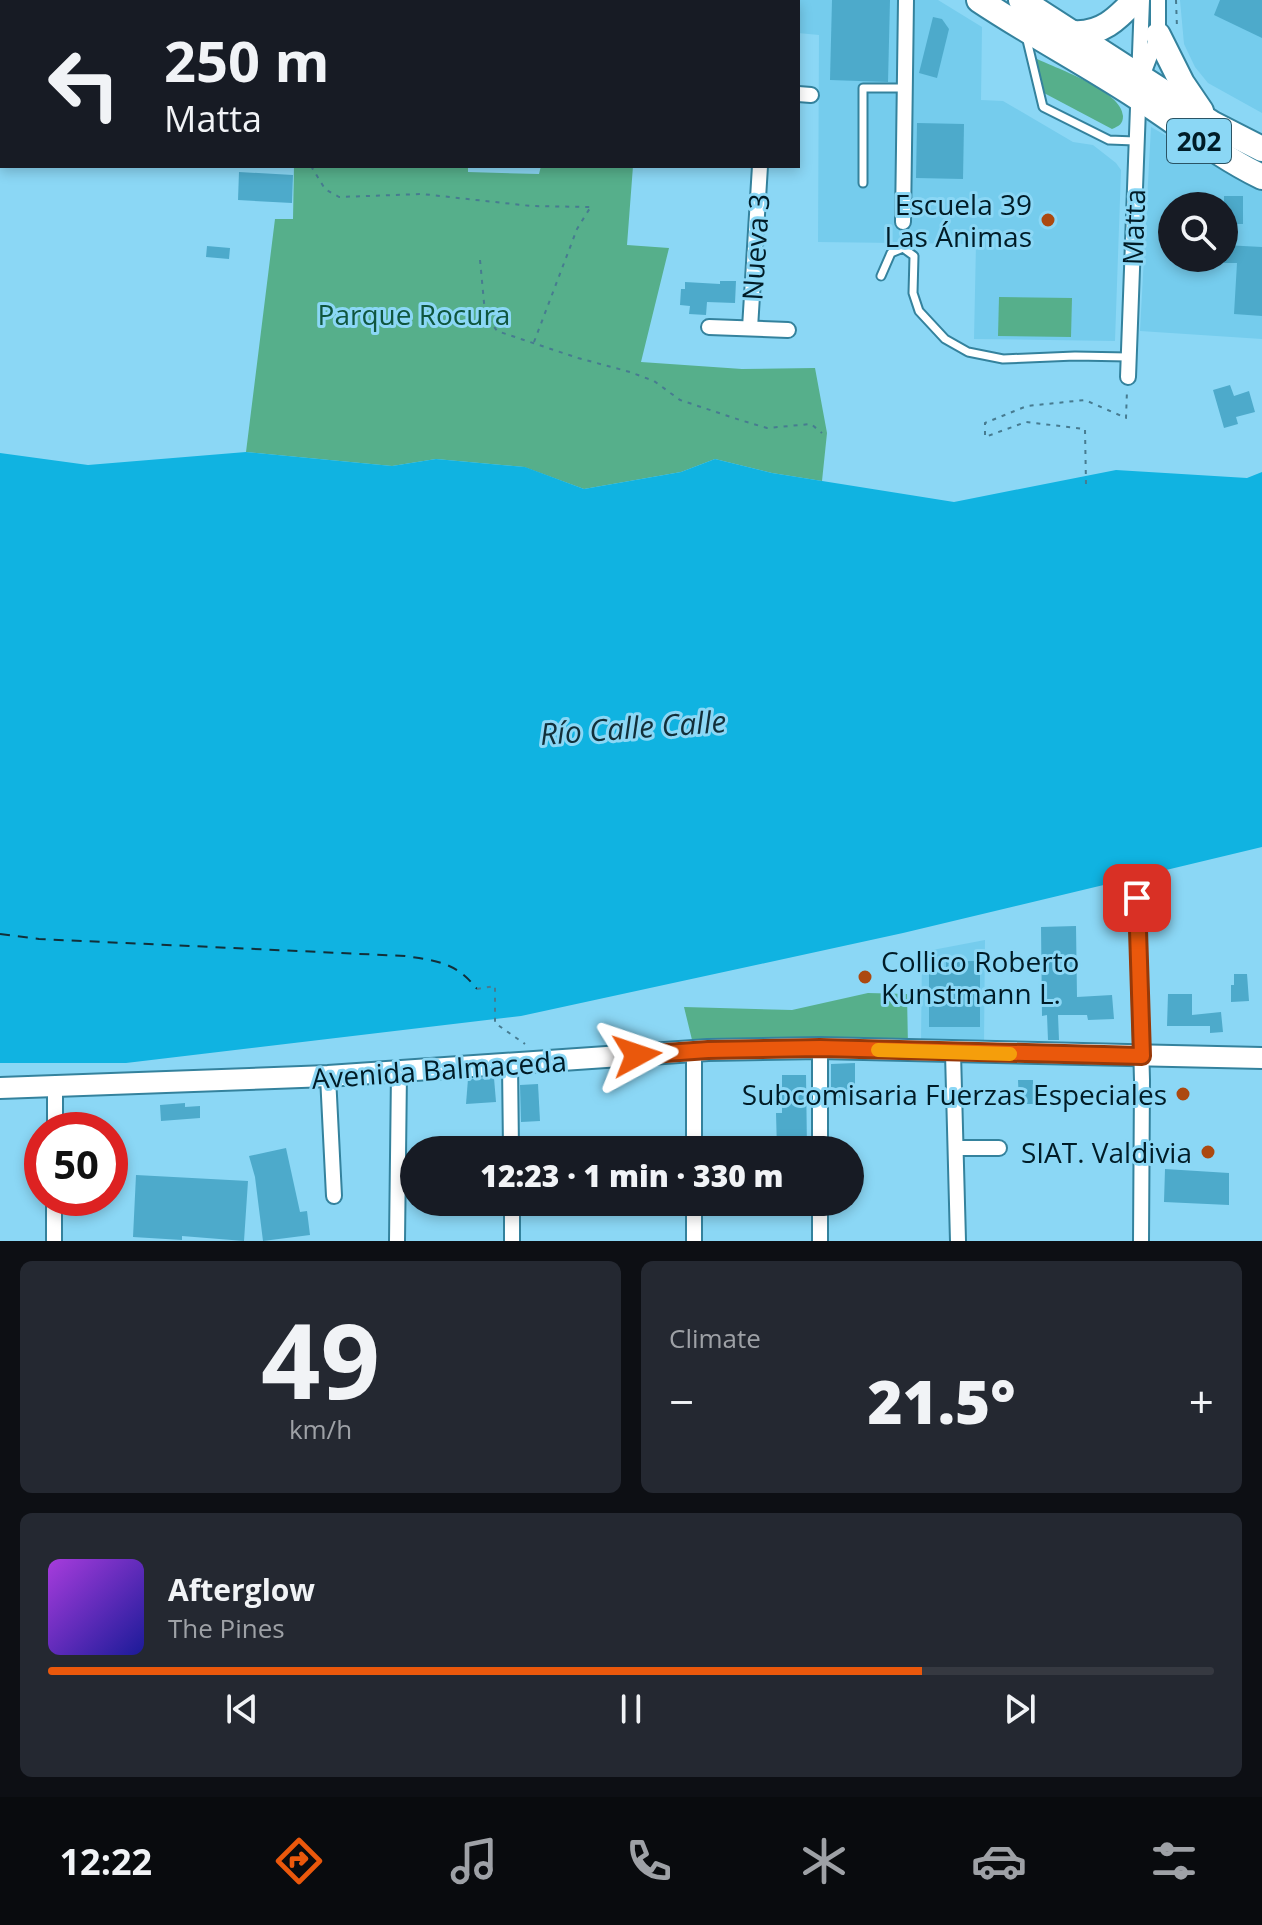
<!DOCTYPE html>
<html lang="en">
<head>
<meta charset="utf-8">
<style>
	body { margin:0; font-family:"Open Sans",sans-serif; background:#242831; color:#f1f3f6; height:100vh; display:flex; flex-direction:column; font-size:30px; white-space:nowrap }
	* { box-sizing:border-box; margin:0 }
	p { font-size:26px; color:#9ea1a6 }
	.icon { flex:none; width:44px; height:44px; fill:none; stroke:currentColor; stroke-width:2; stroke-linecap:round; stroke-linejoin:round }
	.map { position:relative; height:1241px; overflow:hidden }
	.side { display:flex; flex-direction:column; gap:20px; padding:20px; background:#0d0f14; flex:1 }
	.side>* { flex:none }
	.banner { position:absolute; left:0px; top:0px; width:800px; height:168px; box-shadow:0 4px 12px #0003; background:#171b24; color:#f1f3f6; overflow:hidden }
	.controls { position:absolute; left:1158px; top:192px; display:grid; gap:16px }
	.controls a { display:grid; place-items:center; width:80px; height:80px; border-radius:50%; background:#171b24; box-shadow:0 4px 12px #0003; font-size:40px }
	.speed { position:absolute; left:24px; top:1112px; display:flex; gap:16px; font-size:40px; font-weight:700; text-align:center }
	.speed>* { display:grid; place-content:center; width:104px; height:104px; border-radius:50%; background:#171b24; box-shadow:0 4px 12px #0003; line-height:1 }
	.speed .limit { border:12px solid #d22; background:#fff; color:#111 }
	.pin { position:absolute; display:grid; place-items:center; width:68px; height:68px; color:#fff; margin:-34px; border-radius:16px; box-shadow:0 4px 12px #0006 }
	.me { position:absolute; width:88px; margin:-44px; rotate:85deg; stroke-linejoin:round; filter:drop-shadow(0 0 6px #0008) }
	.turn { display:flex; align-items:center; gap:28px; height:168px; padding:0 32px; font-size:36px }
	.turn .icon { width:104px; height:104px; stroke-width:2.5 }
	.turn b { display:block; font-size:56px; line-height:68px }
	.big { font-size:60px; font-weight:800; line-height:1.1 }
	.side .card { flex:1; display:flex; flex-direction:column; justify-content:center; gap:12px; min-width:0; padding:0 28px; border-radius:12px; background:#242831 }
	.side .dial { align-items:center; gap:0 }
	.dial b { font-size:104px; line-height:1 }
	.song { display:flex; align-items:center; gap:24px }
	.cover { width:96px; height:96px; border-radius:12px; background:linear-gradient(135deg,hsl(280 70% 55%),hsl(240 70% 35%)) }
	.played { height:8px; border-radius:4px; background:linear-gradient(90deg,#ea580c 75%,#363941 75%) }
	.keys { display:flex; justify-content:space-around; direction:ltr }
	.heat { display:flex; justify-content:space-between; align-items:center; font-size:44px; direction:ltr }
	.side .tiles { flex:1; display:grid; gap:20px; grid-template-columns:1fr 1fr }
	.card:last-child { grid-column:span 2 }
	.trip { position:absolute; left:400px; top:1136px; width:464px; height:80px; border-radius:40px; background:#171b24; box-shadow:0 4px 12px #0003; font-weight:800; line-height:80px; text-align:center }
	.dock { display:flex; height:128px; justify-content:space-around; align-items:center; background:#090b0e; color:#9ea1a6 }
	.dock .icon { width:56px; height:56px }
	.dock .current { color:#ea580c }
	.dock b { font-size:36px; color:#f1f3f6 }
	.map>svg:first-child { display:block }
</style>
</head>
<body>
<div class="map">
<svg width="1262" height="1241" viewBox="0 0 1262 1241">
	<rect width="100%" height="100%" fill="#8bd7f5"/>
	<g fill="#75cced" fill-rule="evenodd">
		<polygon points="729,0 938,0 982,27 981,100 1003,101 1073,142 1093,145 1116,163 1121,170 1115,341 974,339 976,244 818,242 819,35 798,33 798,2 729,2"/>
		<polygon points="1180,0 1262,0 1262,113 1208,83 1195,67 1184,44"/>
		<path d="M1151,127l111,63v149l-122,-8zM1172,206h52v52h-52z"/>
		<polygon points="985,940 984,1043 921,1043 922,952"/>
	</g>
	<g fill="#56af8b">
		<path d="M1037,59c21,10 85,32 86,57 0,8 -4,10 -11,13l-68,-36 -10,-30z"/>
		<polygon points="294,166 468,166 468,172 539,174 541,166 633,166 627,245 669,248 641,362 742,369 815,368 827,433 822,481 772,473 715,459 681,472 584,489 524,467 436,459 392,466 246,452 275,219 293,219"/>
		<polygon points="999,297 1072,298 1071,337 998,336"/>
		<polygon points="868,993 907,994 908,1047 693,1044 684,1007 792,1010"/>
	</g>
	<polygon fill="#10b3e1" points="246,452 392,466 436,459 525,467 584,489 681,472 715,459 772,473 954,502 1116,470 1247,478 1262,472 1262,847 903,933 521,1016 126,1063 0,1063 0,453 88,465"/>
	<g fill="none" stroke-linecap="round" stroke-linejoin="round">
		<path stroke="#122f39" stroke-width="2" stroke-dasharray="10 8" stroke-linecap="butt" d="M0,934l39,5 366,17c32,5 51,6 72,33"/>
	</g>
	<g fill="#4daacb">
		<polygon points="832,0 890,0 888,82 830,80"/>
		<polygon points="1220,0 1262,0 1262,38 1214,15"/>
		<polygon points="933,17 942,19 949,29 937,78 919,73"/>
		<polygon points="917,123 964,124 963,179 916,178"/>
		<polygon points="239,172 293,175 292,203 238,200"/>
		<rect x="1224" y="196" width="19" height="28"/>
		<polygon points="1224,245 1262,247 1262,316 1234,314 1237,263 1224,263"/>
		<polygon points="207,246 230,248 229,259 206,257"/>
		<polygon points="720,281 736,281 735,303 707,302 706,315 689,314 690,306 680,305 681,289 685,289 685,282 720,284"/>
		<polygon points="1230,385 1234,396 1249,391 1255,412 1236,417 1238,424 1224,428 1213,390"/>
		<polygon points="1076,926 1077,997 1112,995 1114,1019 1088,1020 1087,1015 1058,1015 1059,1040 1048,1040 1047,1015 1042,1016 1041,927"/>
		<polygon points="946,961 980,961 980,1027 929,1027 929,972 946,973"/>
		<polygon points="1234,974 1247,974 1249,1001 1231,1002 1231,985 1234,985"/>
		<polygon points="1168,994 1192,994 1192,1015 1221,1012 1223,1032 1210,1033 1210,1026 1167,1026"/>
		<polygon points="855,1063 855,1098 831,1098 831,1064"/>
		<polygon points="782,1075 806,1075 807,1150 777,1150 776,1113 782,1113"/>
		<polygon points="494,1078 496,1102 466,1104 468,1079"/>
		<polygon points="1018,1080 1033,1080 1033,1104 1019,1104"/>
		<polygon points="538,1084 540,1121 521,1122 520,1085"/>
		<polygon points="185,1103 185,1107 200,1106 200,1118 161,1121 160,1105"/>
		<polygon points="286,1148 300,1212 307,1211 310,1235 263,1241 255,1177 249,1156"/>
		<polygon points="1165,1169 1229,1173 1229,1205 1164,1202"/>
		<polygon points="136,1175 248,1181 244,1241 182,1236 182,1240 133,1237"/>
	</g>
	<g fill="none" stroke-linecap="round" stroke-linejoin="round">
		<defs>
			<g id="service">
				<polyline points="233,2 234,0"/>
				<polyline points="1026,36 1043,107 1109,140 1135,141"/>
				<polyline points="863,183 863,88 904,88"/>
				<polyline points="881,276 891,253 903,248 914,256 913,293 919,311 945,339 968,352 1003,359 1075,356 1128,357"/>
			</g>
			<g id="minor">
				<polyline points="522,0 522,2"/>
				<polyline points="314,2 315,0"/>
				<polyline points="642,2 642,0"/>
				<polyline points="1143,74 1158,35 1158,0"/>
				<polyline points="798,94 811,95"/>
				<polyline points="903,222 906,0"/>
				<polyline points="709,327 788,330"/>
				<polyline points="750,328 760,166"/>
				<polyline points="1128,377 1142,0"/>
				<polyline points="1137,898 1142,1080 1141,1241"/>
				<polyline points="820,1048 820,1150"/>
				<polyline points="694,1050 694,1150"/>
				<polyline points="953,1053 958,1241"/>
				<polyline points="510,1065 511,1150"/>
				<polyline points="328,1076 334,1196"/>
				<polyline points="55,1130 55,1086"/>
				<polyline points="957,1148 999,1148"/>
				<polyline points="512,1202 512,1241"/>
				<polyline points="694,1202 694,1241"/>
				<polyline points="54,1241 54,1198"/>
				<polyline points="397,1241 399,1072"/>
				<polyline points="820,1241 820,1202"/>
			</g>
			<polyline id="secondary" points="0,1088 328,1076 708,1050 820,1048 1262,1058"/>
			<g id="trunk">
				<path d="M979,0c51,34 106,63 158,97 42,27 80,58 125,80"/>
				<polyline points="1021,0 1213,124 1262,149"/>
				<path d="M1073,33c28,2 44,-14 62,-33"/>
				<polyline points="1158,35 1182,83 1201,111"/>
			</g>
		</defs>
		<use href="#service" stroke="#34829d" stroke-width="11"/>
		<use href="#minor" stroke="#34829d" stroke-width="18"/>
		<use href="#secondary" stroke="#34829d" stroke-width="24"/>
		<use href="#trunk" stroke="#34829d" stroke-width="28"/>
		<g stroke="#477b90" stroke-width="2" stroke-dasharray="4 6" stroke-linecap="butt">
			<polyline points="1176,0 1177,28"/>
			<polyline points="311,166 325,189 339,197 422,194 531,206 590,207"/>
			<polyline points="480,260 485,313 497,331 578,358 630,372 654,381 680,400 740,420 767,428 811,424 822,433"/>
			<polyline points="534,342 577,229 590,208"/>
			<polyline points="1086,484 1085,429 1026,422 985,437 985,423 1027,406 1085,400 1126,418 1127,390"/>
			<polyline points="477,989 495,986 495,1023 525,1044"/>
		</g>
		<use href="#service" stroke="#fff" stroke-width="7"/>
		<use href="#minor" stroke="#fff" stroke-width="14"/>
		<use href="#secondary" stroke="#fff" stroke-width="20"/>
		<use href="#trunk" stroke="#fff" stroke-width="24"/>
	</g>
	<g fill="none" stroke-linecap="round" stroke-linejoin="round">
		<defs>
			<polyline id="route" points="637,1055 708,1050 820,1048 1142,1056 1137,898"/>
		</defs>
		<use href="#route" stroke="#983908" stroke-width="20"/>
		<use href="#route" stroke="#ea580c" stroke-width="14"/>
		<polyline stroke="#f59e0b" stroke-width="14" points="878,1050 1010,1054"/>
	</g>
	<g fill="#ac4910" stroke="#8bd7f5" stroke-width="3">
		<circle cx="1048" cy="220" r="8"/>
		<circle cx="865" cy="977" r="8"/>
		<circle cx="1183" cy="1094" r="8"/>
		<circle cx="1208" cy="1152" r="8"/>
	</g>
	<g text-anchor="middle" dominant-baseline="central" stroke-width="6" stroke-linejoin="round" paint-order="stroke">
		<rect fill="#8bd7f5" stroke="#2a5465" stroke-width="2" x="1167" y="119" width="64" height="44" rx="6"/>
		<g font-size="26" font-weight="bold" fill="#001c27">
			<text x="1199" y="141">202</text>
		</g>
		<g font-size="28" fill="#001c27" stroke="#8bd7f5" text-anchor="end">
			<text x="1032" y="204">Escuela 39<tspan x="1032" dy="32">Las Ánimas</tspan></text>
			<text x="881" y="961" text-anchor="start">Collico Roberto<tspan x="881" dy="32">Kunstmann L.</tspan></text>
			<text x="1167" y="1094">Subcomisaria Fuerzas Especiales</text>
			<text x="1192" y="1152">SIAT. Valdivia</text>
		</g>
		<g font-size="28" fill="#001c27" stroke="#8bd7f5">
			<text transform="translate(1133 227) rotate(-88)">Matta</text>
			<text transform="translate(755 247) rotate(-86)">Nueva 3</text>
			<text transform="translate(439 1069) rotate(-4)">Avenida Balmaceda</text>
		</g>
		<g font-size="28" fill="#10563e" stroke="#8bd7f5">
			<text x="414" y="314">Parque Rocura</text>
		</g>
		<g font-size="30" font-style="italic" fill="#122f39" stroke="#8bd7f5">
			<text transform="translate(633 727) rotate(-4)">Río Calle Calle</text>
		</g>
	</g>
</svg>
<div class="controls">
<a><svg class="icon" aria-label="search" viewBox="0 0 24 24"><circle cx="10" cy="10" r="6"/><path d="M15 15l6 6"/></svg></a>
</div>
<div class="speed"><div class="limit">50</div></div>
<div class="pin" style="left:1137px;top:898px;background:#d93025"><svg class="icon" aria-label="arrive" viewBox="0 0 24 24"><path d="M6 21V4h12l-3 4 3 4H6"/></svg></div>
<svg class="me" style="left:637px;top:1055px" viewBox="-20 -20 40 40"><path d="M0-17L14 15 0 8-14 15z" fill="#ea580c" stroke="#fff" stroke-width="4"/></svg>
<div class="trip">12:23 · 1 min · 330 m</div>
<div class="banner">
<div class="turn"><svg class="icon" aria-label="left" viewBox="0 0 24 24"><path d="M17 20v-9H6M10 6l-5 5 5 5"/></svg><div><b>250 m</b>Matta</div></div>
</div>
</div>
<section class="side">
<div class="tiles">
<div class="card dial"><b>49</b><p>km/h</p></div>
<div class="card"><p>Climate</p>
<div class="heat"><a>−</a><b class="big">21.5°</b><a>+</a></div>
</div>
<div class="card">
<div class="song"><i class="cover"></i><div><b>Afterglow</b><p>The Pines</p></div></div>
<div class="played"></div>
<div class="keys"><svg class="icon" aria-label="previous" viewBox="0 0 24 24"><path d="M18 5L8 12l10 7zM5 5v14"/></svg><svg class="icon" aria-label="pause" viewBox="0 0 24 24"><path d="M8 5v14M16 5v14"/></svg><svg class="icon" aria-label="next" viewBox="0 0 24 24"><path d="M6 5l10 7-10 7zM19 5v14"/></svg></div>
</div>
</div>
</section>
<nav class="dock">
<b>12:22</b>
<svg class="icon current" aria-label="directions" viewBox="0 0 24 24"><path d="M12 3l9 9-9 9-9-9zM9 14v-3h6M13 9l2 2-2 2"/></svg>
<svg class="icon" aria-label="music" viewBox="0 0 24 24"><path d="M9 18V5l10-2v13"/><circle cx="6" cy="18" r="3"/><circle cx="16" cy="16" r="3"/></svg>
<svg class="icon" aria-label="phone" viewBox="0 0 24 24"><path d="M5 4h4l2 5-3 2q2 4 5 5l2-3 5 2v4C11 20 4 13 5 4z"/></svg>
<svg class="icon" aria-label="climate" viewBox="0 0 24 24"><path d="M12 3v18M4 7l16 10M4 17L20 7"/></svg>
<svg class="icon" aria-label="car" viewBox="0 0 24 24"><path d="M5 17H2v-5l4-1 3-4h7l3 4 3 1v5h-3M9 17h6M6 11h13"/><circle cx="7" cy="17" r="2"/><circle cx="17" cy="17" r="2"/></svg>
<svg class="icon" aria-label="filters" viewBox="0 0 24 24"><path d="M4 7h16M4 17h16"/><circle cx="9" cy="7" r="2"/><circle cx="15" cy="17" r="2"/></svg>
</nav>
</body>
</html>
